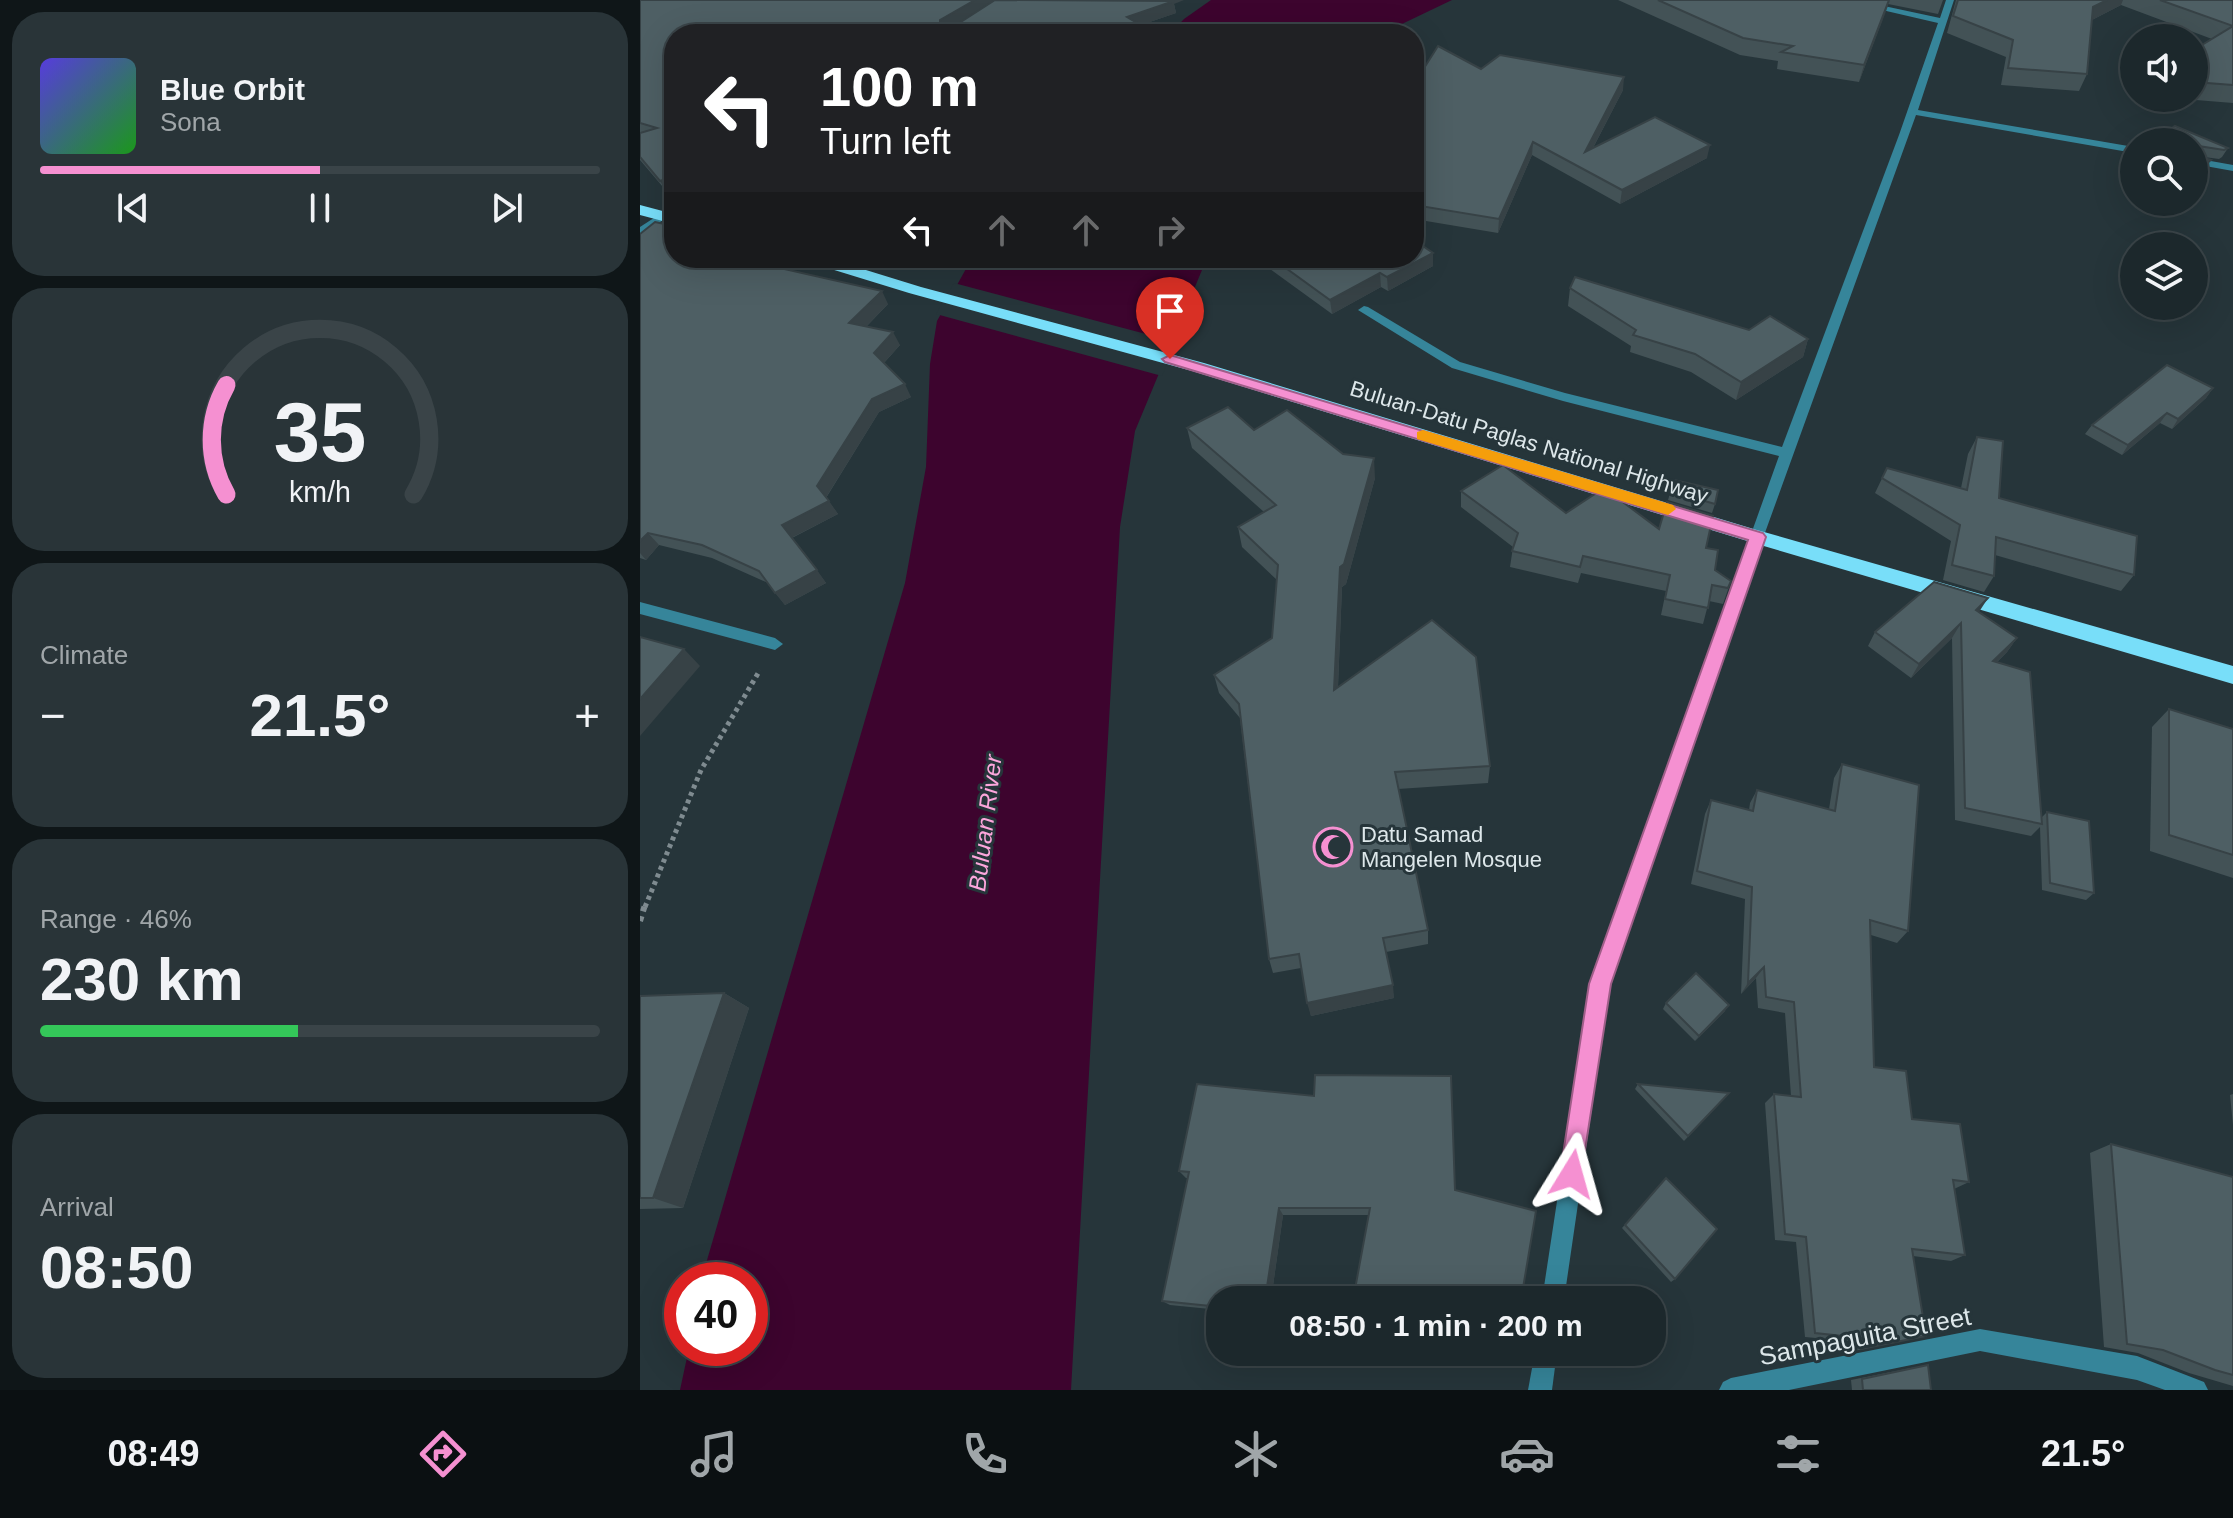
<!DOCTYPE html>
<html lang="en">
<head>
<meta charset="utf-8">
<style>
	body { margin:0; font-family:Arial,sans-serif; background:#293438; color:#f1f3f6; height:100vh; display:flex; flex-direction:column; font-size:30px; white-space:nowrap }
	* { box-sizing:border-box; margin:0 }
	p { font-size:26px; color:#a0a6a9 }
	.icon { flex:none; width:44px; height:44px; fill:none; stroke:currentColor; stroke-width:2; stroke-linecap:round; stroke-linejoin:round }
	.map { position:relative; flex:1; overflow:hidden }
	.drawer { display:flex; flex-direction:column; gap:12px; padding:12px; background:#0f1618; width:640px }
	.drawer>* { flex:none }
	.top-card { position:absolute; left:24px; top:24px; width:760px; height:244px; border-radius:32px; box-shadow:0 8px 32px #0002,0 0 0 2px #3a4448; background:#202124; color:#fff; overflow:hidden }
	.fabs { position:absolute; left:1480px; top:24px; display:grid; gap:16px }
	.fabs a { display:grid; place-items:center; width:88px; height:88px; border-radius:50%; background:#1c282c; box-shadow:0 8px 32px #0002,0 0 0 2px #3a4448; font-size:40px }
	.speed { position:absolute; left:24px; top:1262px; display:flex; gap:16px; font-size:40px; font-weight:700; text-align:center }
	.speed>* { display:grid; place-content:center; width:104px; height:104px; border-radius:50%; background:#1c282c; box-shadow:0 8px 32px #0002,0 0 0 2px #3a4448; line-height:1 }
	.speed .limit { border:12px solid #d22; background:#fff; color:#111 }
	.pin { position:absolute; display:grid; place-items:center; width:68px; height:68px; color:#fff; margin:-82px -34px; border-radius:50% 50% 50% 0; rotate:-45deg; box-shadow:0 0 8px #0007 }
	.pin .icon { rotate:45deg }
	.me { position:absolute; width:88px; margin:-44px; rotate:8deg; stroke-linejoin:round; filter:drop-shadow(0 0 6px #0008) }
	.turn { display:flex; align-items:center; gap:28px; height:168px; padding:0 24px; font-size:36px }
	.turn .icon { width:104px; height:104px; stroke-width:2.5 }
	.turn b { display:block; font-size:56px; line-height:68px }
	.lanes { display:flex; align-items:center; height:76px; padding:0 24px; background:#0003; justify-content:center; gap:40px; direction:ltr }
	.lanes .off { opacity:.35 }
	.big { font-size:60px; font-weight:700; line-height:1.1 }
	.drawer .card { flex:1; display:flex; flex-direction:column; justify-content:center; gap:12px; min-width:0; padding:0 28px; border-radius:32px; background:#293438 }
	.drawer .dial { align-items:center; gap:0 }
	.dial svg { height:208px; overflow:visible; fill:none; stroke:#3a4448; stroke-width:7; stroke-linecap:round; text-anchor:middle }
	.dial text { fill:#f1f3f6; stroke:none }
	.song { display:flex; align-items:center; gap:24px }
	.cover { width:96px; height:96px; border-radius:12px; background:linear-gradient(135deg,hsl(250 70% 55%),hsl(120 70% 35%)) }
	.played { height:8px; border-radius:4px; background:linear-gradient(90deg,#f590d1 50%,#3a4448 50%) }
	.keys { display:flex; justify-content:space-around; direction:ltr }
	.heat { display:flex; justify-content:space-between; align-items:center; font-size:44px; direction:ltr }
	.charge { height:12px; border-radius:6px; background:linear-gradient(90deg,#34c759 46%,#3a4448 0) }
	.trip { position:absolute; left:566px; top:1286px; width:460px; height:80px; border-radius:32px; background:#1c282c; box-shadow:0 8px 32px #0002,0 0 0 2px #3a4448; font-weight:700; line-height:80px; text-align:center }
	.dock { display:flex; height:128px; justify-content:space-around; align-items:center; background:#0b1012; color:#a0a6a9 }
	.dock .icon { width:56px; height:56px }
	.dock .current { color:#f590d1 }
	.dock b { font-size:36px; color:#f1f3f6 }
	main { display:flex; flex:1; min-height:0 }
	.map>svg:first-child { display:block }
</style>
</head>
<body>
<main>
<section class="drawer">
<div class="card">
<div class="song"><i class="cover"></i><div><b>Blue Orbit</b><p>Sona</p></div></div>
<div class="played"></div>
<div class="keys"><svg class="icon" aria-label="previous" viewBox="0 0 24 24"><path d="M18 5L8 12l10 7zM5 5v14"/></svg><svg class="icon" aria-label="pause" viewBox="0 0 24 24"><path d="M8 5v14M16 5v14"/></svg><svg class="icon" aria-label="next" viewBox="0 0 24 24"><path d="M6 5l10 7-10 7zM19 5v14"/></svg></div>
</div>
<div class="card dial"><svg viewBox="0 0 100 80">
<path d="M14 69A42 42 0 1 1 86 69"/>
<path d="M14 69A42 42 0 0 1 14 27" stroke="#f590d1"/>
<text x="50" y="56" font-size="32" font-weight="700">35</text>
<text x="50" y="72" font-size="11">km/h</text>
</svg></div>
<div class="card"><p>Climate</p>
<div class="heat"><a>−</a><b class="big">21.5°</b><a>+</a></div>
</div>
<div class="card"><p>Range · 46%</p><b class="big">230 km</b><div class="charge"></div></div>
<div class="card"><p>Arrival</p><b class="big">08:50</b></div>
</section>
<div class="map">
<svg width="1593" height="1390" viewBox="0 0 1593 1390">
	<rect width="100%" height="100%" fill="#26353a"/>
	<g fill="#3d042e">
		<polygon points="571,0 812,0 741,34 530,34 544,19"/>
		<polygon points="332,258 567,258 495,431 480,527 431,1390 40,1390 49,1348 110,1348 110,1280 63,1280 65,1267 265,583 286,467 290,364 297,321"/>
	</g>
	<polygon fill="#26353a" points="314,283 536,342 522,376 296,314"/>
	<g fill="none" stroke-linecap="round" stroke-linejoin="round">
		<polyline stroke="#7f8b90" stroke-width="5" stroke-dasharray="4 4" stroke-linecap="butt" points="5,907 61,770 120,670"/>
		<polyline stroke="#7f8b90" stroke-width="6" stroke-dasharray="5 5" stroke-linecap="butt" points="0,921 5,905"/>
		<g fill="#36859a" fill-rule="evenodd">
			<polygon points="1199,0 1216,0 1300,18 1306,0 1314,0 1278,110 1494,147 1494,153 1276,115 1122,541 1117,542 1110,537 1139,456 923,401 812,368 718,310 724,306 728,307 820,362 925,393 1142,447 1259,135 1298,23"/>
			<polygon points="1554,158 1593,165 1593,171 1554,164"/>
			<polygon points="34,205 34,213 0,235 0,227"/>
			<polygon points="0,602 135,638 143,644 135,650 0,614"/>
			<polygon points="1340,1329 1497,1356 1564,1382 1568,1390 1525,1390 1497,1380 1340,1351 1149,1390 1079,1390 1083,1382 1091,1378"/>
		</g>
		<g fill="#36859a" fill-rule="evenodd">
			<polygon points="1117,532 1124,537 970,984 924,1300 902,1300 950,984 1110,537"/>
			<polygon points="895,1352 917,1352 912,1390 888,1390"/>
		</g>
		<g fill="#78def9" fill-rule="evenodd">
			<polygon points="0,205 34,214 34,224 0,215"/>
			<polygon points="163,258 187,258 281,287 564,363 1117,530 1593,666 1593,684 1117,544 552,371 269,293 165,261"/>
		</g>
	</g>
	<g fill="#435256">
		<polygon points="0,0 534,4 536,13 498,26 499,34 34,34 34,191 28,193 0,160"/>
		<polygon points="978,0 1303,0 1298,14 1248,4 1219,82 1137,69 1138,61 1100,55"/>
		<polygon points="1316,0 1593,0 1593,103 1531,98 1554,98 1554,53 1557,48 1572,39 1481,5 1452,20 1447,74 1439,91 1361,85 1366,57 1307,33"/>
		<polygon points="841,69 983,90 953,148 1067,158 980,204 892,155 858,233 774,219 774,84"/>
		<polygon points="1554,142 1588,148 1582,157 1579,159 1557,156 1565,169 1554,177"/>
		<polygon points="1494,154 1494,169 1486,166 1491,156"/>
		<polygon points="0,234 34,258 248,304 226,327 260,345 244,363 271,397 239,412 186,498 198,514 152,538 186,583 145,605 128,583 72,558 19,545 6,560 0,558"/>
		<polygon points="793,253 793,266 748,291 741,287 692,314 615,258 774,258"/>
		<polygon points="930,288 1109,330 1168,339 1163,357 1096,400 1051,372 990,352 991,346 928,306"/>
		<polygon points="1573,388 1566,398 1532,429 1520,423 1482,455 1445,434 1452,425"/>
		<polygon points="547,428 614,430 735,478 706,584 702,587 698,687 850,766 848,783 758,789 788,930 788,944 746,952 754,998 671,1016 661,968 633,973 629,959 600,718 579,693 574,675 632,638 637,580 602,547 598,527 624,512 552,448"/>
		<polygon points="1337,437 1359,498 1494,575 1481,591 1355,555 1354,576 1344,592 1303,580 1311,541 1235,493 1247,468 1321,488 1328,454"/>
		<polygon points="1034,480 1075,504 1072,513 1028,500"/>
		<polygon points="821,491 926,513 1019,529 1066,548 1075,570 1091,581 1083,604 1069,601 1063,624 1021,615 1026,591 941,573 938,583 870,567 873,547 821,507"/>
		<polygon points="1339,612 1377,638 1367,652 1357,662 1402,817 1407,812 1454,893 1446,900 1402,890 1400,827 1391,836 1315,820 1312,638 1271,678 1228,646 1235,632"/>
		<polygon points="1529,709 1593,729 1593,878 1510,851 1512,727"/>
		<polygon points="1202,764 1268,931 1257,943 1231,935 1234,1067 1272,1119 1329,1182 1314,1189 1325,1255 1311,1261 1273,1256 1286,1336 1209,1352 1209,1341 1165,1337 1156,1242 1135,1240 1125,1103 1134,1094 1151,1096 1145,1013 1118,1008 1116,978 1101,994 1105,899 1051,884 1065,814 1071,800 1109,810 1110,803 1117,790 1189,809 1194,778"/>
		<polygon points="84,993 109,1008 43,1208 0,1209 0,996"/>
		<polygon points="1026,1003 1085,1011 1055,1041 1023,1009"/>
		<polygon points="811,1076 729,1215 643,1215 631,1300 580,1300 580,1310 530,1305 522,1301 548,1178 546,1178 539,1171 674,1096"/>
		<polygon points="998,1084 1089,1093 1044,1141 995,1089"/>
		<polygon points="1593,1094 1593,1125 1590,1095"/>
		<polygon points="1471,1144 1593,1177 1593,1386 1549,1373 1498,1353 1464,1347 1450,1153"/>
		<polygon points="1026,1178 1035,1279 1031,1282 982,1228"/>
		<polygon points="852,1352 873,1352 870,1357"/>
		<polygon points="1276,1367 1291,1390 1212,1390 1211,1380"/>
	</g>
	<g fill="#374246">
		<polygon points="335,0 359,0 304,34 300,24 300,20"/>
		<polygon points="524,0 544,0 534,4 536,13 498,26 499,34 477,34 487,17"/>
		<polygon points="1250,0 1245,14 1219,82 1224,65"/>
		<polygon points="1467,0 1483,0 1481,5 1446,23 1453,7"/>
		<polygon points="984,77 983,90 944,165 945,152"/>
		<polygon points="893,142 892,155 858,233 859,219"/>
		<polygon points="1070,145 1067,158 980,204 982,190"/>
		<polygon points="1571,160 1565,169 1554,177 1554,172"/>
		<polygon points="34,176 34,191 28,193 20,181"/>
		<polygon points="793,253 793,266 748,291 747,277"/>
		<polygon points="740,273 741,287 692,314 690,300"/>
		<polygon points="242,291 248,304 216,337 209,323"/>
		<polygon points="253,332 260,345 241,366 234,353"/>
		<polygon points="1168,339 1163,357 1096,400 1101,382"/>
		<polygon points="265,384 271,397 239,412 185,499 177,486 232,399"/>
		<polygon points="1573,388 1566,398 1532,429 1538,419"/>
		<polygon points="1527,413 1520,423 1482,455 1488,445"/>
		<polygon points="734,458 735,478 706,584 702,587 697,708 694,690 700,567"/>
		<polygon points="189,501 198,514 151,538 142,525"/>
		<polygon points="8,533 19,545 6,560 0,553 0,541"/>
		<polygon points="177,570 186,583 145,605 135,593"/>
		<polygon points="1348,598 1339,612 1336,610"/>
		<polygon points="1321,623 1312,638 1271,678 1279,664"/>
		<polygon points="1377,638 1367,652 1343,675 1353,661"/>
		<polygon points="44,649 60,666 0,736 0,699"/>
		<polygon points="1124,967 1116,978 1101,994 1108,983"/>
		<polygon points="753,985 754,998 671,1016 667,1003"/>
		<polygon points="84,993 109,1008 43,1208 13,1198"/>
		<polygon points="1089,1005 1085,1011 1055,1041 1059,1036"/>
		<polygon points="639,1208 643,1215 631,1300 625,1300"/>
	</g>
	<g fill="#4e5f64" stroke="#374246" stroke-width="2">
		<polygon points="0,0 335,0 300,20 300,24 316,25 355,0 534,1 487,17 497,23 477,33 479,34 34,34 34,176 20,181 0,157 0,133 17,128 0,123"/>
		<polygon points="1018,0 1249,0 1224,65 1141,52 1153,46 1103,38"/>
		<polygon points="1318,0 1467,0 1453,7 1447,74 1368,68 1373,40 1313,16"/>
		<polygon points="1520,0 1593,0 1593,26"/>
		<polygon points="1593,26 1593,85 1554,82 1554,64 1562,58 1557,48"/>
		<polygon points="798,46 841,69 860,55 984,77 945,152 1015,117 1070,145 982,190 893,142 859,219 774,205 774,84"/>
		<polygon points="1535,126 1588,148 1584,150 1558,146 1557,156 1571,160 1554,172 1554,142 1512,142"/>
		<polygon points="15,222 34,226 34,258 95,258 242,291 209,323 253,332 234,353 265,384 232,399 177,486 189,501 142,525 177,570 135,593 119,571 62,545 8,533 0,541 0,234"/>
		<polygon points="774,240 793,253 747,277 740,273 690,300 632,258 774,258"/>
		<polygon points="935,277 1109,330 1130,316 1168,339 1101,382 1055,354 993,335 996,330 930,288"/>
		<polygon points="1527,365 1573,388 1538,419 1527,413 1488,445 1452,425"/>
		<polygon points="588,407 614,430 647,410 703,454 734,458 704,564 700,567 694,690 792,620 836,657 850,766 755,772 788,930 743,938 753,985 667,1003 659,954 629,959 599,704 574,675 632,638 638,565 598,527 636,505 547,428"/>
		<polygon points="1337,437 1363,441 1359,498 1497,536 1494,575 1356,537 1354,576 1312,565 1320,525 1242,478 1247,468 1327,490"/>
		<polygon points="863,465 926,513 964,488 1019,529 1027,502 1073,516 1066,548 1078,550 1075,570 1091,581 1088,588 1072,585 1068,608 1025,599 1030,575 943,556 940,567 872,551 878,533 821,491"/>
		<polygon points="1034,480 1078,490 1075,504 1030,491"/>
		<polygon points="1294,582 1348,598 1336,610 1377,638 1353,661 1390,672 1402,824 1325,808 1321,623 1279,664 1235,632"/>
		<polygon points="0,637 44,649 0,699"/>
		<polygon points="1529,709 1593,729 1593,855 1529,835"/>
		<polygon points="1202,764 1279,785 1268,931 1230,920 1234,1067 1266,1071 1272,1119 1320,1124 1329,1182 1313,1180 1325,1255 1272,1249 1286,1336 1221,1349 1221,1338 1175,1333 1166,1237 1145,1234 1134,1094 1161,1097 1154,1002 1126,997 1124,967 1108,983 1112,887 1057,871 1071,800 1113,811 1117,790 1195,811"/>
		<polygon points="1407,812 1449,821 1454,893 1410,883"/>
		<polygon points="1056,973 1089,1005 1059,1036 1026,1003"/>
		<polygon points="84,993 13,1198 0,1198 0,996"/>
		<polygon points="675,1075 811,1076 815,1190 896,1211 881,1300 713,1300 730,1208 639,1208 625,1300 580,1300 580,1307 522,1301 549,1172 539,1171 557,1084 674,1096"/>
		<polygon points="998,1084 1089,1093 1048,1136"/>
		<polygon points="1471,1144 1593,1177 1593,1375 1575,1370 1523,1350 1487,1344"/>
		<polygon points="1026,1178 1077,1229 1035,1279 985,1225"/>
		<polygon points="1288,1365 1291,1390 1223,1390 1222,1379"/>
	</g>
	<polygon fill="#f590d1" stroke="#9f5e88" stroke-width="2" points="530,355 1123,533 1126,537 971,984 940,1182 932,1186 924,1182 920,1174 949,984 1108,540 525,362 522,359"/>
	<polygon fill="#f59e0b" points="783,430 1033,505 1036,509 1028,515 777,439 777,432"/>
	<defs>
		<symbol id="mosque-ring" viewBox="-11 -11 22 22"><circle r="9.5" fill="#26353a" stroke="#f590d1" stroke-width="1.5"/><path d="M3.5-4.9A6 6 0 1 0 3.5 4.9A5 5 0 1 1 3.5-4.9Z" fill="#f590d1"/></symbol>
	</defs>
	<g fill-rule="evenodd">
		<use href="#mosque-ring" x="671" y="825" width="44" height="44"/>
	</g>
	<g text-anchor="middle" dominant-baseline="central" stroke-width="6" stroke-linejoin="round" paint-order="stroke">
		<g font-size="22" fill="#dde7ea" stroke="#26353a">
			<text transform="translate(889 442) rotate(17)">Buluan-Datu Paglas National Highway</text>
		</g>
		<g font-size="22" fill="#dde7ea" stroke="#26353a" text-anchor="start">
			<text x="721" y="834">Datu Samad<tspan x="721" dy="25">Mangelen Mosque</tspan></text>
		</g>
		<g font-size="24" font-style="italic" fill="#fca6dc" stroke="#26353a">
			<text transform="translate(345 823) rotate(-83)">Buluan River</text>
		</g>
		<g font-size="26" fill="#dde7ea" stroke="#26353a">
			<text transform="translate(1225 1336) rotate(-11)">Sampaguita Street</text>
		</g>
	</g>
</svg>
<div class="fabs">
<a><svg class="icon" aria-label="sound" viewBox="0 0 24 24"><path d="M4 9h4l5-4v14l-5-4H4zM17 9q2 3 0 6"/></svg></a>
<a><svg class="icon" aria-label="search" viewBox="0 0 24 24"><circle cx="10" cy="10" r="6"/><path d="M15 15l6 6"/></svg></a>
<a><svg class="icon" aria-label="layers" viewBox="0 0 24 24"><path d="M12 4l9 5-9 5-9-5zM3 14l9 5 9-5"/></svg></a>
</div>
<div class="speed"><div class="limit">40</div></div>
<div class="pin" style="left:530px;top:359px;background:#d93025"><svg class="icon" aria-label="arrive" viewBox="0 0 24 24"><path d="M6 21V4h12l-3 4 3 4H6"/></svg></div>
<svg class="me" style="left:932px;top:1174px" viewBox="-20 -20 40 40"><path d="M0-17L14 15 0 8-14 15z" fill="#f590d1" stroke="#fff" stroke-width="4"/></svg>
<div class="trip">08:50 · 1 min · 200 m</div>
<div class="top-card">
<div class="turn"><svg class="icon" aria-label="left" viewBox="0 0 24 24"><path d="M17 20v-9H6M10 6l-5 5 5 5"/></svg><div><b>100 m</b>Turn left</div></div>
<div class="lanes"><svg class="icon" aria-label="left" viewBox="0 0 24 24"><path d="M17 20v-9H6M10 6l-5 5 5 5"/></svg><svg class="icon off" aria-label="ahead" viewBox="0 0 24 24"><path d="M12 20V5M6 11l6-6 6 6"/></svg><svg class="icon off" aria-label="ahead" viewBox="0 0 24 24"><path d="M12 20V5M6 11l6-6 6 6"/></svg><svg class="icon off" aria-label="right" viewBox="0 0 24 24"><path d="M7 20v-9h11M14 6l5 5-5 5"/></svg></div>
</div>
</div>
</main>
<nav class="dock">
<b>08:49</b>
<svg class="icon current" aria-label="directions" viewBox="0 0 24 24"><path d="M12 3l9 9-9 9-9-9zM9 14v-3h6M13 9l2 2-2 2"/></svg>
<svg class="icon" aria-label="music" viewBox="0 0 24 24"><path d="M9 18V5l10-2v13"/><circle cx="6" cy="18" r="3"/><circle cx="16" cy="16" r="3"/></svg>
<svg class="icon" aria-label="phone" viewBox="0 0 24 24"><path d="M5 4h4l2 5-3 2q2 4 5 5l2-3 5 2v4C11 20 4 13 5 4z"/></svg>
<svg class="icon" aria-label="climate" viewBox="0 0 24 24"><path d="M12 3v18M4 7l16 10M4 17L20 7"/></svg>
<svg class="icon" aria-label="car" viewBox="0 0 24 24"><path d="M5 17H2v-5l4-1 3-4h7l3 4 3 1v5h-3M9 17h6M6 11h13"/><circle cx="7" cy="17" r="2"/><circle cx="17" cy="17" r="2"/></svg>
<svg class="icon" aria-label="filters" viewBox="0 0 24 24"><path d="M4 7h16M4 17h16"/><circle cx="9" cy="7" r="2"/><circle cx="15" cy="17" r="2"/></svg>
<b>21.5°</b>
</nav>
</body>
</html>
